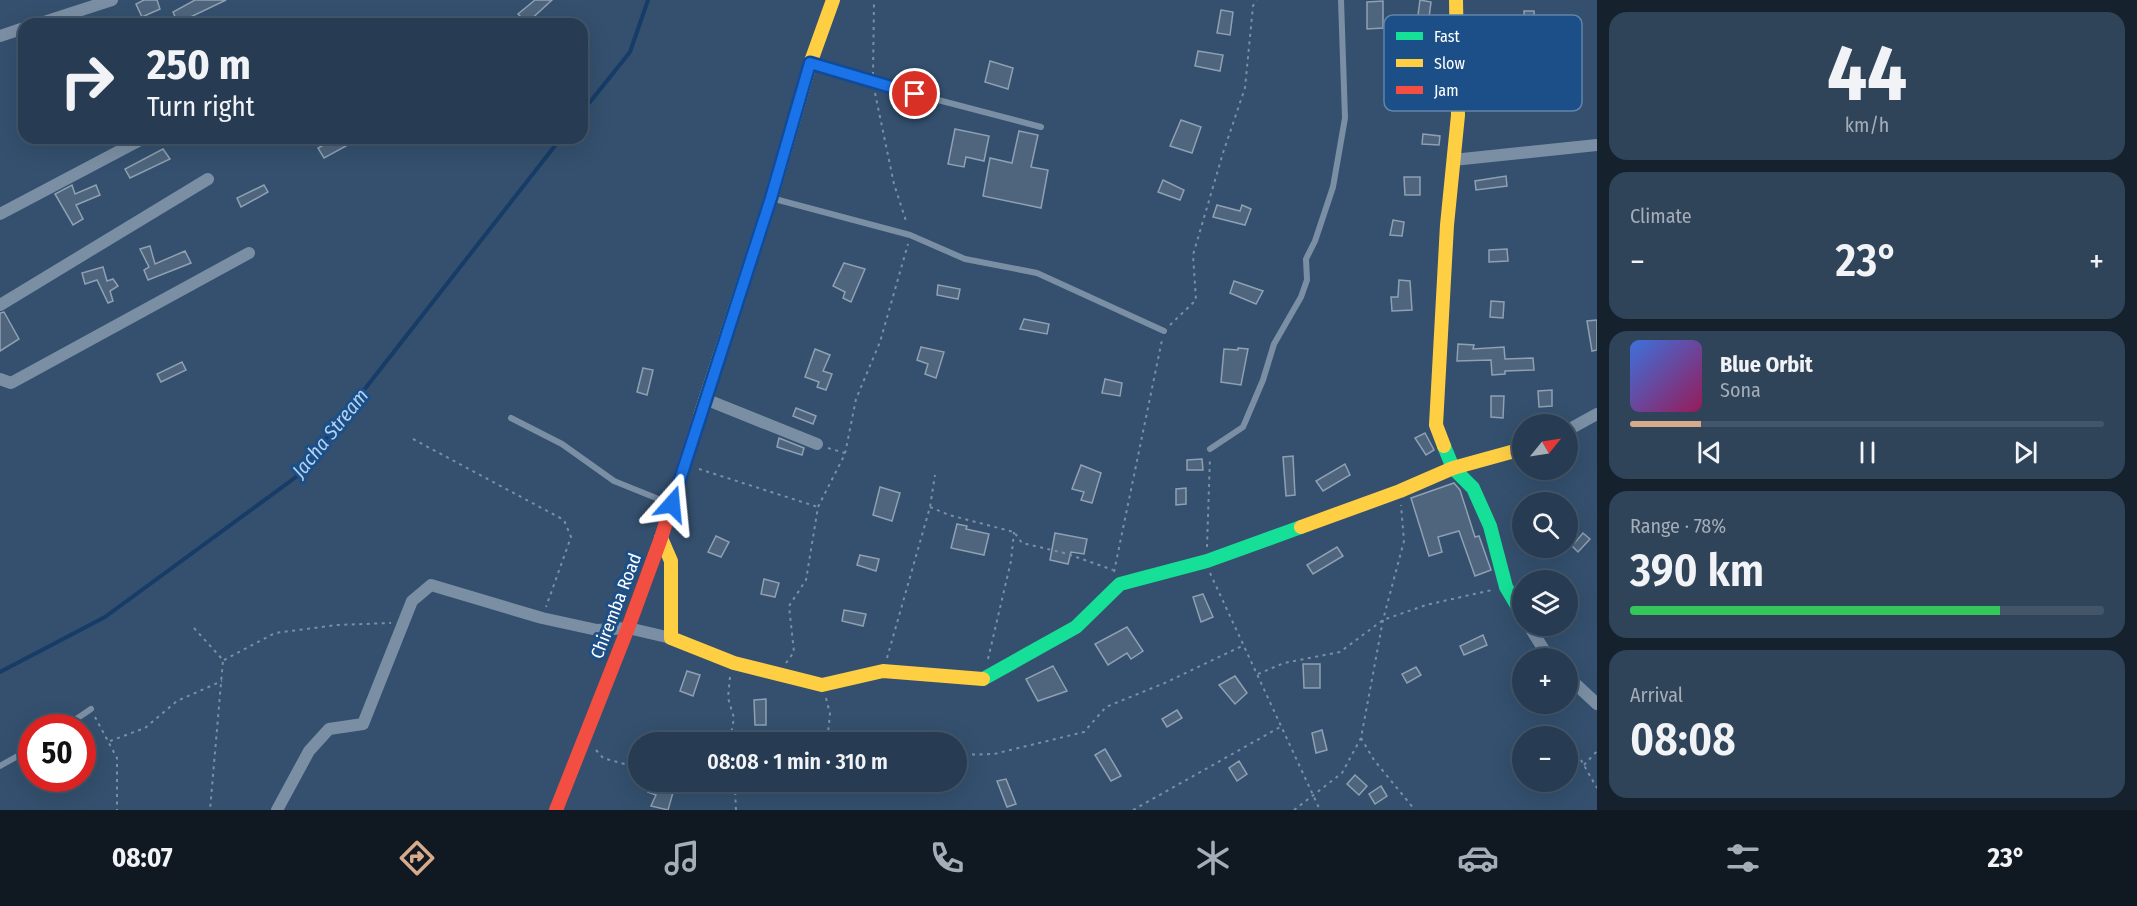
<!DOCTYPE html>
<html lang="en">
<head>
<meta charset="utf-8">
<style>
	body { margin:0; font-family:"Fira Sans Condensed",sans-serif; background:#2f4359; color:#f1f3f6; height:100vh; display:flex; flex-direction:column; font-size:22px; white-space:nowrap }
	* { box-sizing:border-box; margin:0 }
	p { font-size:20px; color:#a4adb8 }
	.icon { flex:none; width:33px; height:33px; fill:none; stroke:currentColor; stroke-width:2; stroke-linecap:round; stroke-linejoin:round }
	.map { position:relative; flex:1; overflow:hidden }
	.details { display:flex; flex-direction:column; gap:12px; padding:12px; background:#15212d; width:540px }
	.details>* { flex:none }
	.banner { position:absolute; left:18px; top:18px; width:570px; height:126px; border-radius:18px; box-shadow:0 6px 24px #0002,0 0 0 2px #435669; background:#273c52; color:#f1f3f6; overflow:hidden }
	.needle { width:39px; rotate:60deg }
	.tools { position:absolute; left:1512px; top:414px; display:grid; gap:12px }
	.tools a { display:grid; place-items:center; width:66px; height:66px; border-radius:50%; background:#273c52; box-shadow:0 6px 24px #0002,0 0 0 2px #435669; font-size:30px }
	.speed { position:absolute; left:18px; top:714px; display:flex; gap:12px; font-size:30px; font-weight:700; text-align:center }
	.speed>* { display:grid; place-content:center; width:78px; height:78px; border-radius:50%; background:#273c52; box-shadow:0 6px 24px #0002,0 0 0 2px #435669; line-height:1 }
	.speed .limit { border:9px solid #d22; background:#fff; color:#111 }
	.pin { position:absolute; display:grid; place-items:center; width:51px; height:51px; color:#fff; margin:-26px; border:3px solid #fff; border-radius:50%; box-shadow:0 2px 6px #0007 }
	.me { position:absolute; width:66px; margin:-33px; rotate:18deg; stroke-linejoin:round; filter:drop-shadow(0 0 4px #0008) }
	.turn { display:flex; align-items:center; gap:21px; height:126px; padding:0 30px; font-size:27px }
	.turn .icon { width:78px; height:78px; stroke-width:2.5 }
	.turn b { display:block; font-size:42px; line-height:51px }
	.big { font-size:45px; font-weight:600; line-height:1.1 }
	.details .tile { flex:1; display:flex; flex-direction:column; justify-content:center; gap:9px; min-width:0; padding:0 21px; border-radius:18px; background:#2f4359 }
	.details .dial { align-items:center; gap:0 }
	.dial b { font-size:78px; line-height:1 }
	.song { display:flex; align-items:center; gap:18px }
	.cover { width:72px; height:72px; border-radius:9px; background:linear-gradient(135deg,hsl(220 70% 55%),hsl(330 70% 35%)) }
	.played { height:6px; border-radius:3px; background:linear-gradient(90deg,#d6ab8b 15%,#435669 15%) }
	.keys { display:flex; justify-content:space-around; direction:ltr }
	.heat { display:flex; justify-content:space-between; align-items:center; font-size:33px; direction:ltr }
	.charge { height:9px; border-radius:4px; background:linear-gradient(90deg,#34c759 78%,#435669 0) }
	.trip { position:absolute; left:628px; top:732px; width:339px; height:60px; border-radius:30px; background:#273c52; box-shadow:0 6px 24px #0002,0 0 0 2px #435669; font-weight:600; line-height:60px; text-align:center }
	.tabs { display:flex; height:96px; justify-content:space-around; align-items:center; background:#101821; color:#a4adb8 }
	.tabs .icon { width:42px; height:42px }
	.tabs .current { color:#d6ab8b }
	.tabs b { font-size:27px; color:#f1f3f6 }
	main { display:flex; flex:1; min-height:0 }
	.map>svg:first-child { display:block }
</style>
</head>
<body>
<main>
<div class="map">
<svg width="1597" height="810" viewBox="0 0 1597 810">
	<rect width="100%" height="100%" fill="#34506e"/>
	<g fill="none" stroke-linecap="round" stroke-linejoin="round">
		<g stroke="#163c67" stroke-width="4">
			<polyline points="582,112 630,52 648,0"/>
			<polyline points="0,672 105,617 296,477 561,138"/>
		</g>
	</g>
	<g fill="#4e657d" stroke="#8fa0b2" stroke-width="1.5">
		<polygon points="144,0 157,0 160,9 142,17 136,4"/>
		<polygon points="195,0 226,0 178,23 173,12"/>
		<polygon points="535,0 552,0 527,23 518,14"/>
		<polygon points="1420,0 1431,2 1428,25 1417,23"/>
		<polygon points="1383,1 1383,28 1367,29 1367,2"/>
		<polygon points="1221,10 1233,12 1230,35 1217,33"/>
		<polygon points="1524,11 1534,11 1535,27 1524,27"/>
		<polygon points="1198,51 1223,55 1220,71 1195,66"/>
		<polygon points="990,61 1013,68 1008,89 985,82"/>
		<polygon points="1181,120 1201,127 1192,153 1170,146"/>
		<polygon points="955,129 989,136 984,161 966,157 964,167 948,164"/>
		<polygon points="1019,131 1038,135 1031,167 1048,170 1041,208 983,196 990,158 1012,163"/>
		<polygon points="1423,134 1440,136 1439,145 1422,144"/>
		<polygon points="336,138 340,138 346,146 324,158 318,148"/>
		<polygon points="163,149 170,159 130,178 125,169"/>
		<polygon points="1506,176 1507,186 1476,190 1475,181"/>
		<polygon points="1404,177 1420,177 1420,195 1405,195"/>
		<polygon points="1163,180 1184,190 1180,200 1158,192"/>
		<polygon points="72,185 75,194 96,185 100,195 76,205 83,219 73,225 55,194"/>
		<polygon points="264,185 268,192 241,207 237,198"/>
		<polygon points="1217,205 1240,211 1242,205 1251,209 1245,225 1213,217"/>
		<polygon points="1393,220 1404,222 1402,236 1390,235"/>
		<polygon points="150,246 155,264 185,251 191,263 148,280 144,270 149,267 140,249"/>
		<polygon points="1507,249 1508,261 1489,262 1489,250"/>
		<polygon points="844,263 865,269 851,302 843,298 845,292 833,286"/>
		<polygon points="103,267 107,281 113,279 118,286 110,291 113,301 108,303 97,280 85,284 82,273"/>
		<polygon points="1399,280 1410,281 1412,310 1392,311 1391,297 1398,297"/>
		<polygon points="1234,281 1263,291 1256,304 1230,293"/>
		<polygon points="938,285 960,289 958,299 937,295"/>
		<polygon points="1491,301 1504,302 1503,318 1490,317"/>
		<polygon points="4,312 19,339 0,351 0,313"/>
		<polygon points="1024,319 1049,324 1047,334 1020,329"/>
		<polygon points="1597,320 1597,350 1592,351 1587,321"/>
		<polygon points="1458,344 1474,345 1473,349 1504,347 1505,359 1533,358 1534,370 1505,371 1505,374 1492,375 1491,360 1457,361"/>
		<polygon points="921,347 944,352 936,378 925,374 928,364 917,360"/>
		<polygon points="1238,348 1248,349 1241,385 1221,382 1224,349 1238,350"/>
		<polygon points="815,349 830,355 823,371 832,374 826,390 817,387 819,382 805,377"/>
		<polygon points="182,362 186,370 161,382 157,374"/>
		<polygon points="643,368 653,370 647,395 637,392"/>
		<polygon points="1105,379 1122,383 1120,396 1102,393"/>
		<polygon points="1552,390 1552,406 1539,407 1538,391"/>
		<polygon points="1491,396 1504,396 1503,418 1491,417"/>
		<polygon points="796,408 816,416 813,424 793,416"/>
		<polygon points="1425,433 1434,450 1426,455 1415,438"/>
		<polygon points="779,438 804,448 802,455 777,447"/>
		<polygon points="1293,456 1295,495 1286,496 1283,457"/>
		<polygon points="1202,459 1203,470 1187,470 1187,460"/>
		<polygon points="1345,464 1350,475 1323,491 1316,481"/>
		<polygon points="1081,465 1101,473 1092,503 1081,500 1084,492 1072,489"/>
		<polygon points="1454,483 1460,490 1475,537 1479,536 1491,570 1475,576 1459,531 1438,537 1442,552 1429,556 1411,498"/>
		<polygon points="880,487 900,493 892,521 873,515"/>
		<polygon points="1186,488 1186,504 1176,505 1176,489"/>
		<polygon points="957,524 967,526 966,529 989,534 984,555 951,548"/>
		<polygon points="1055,533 1087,539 1084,554 1071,552 1068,564 1050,560"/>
		<polygon points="1583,533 1590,539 1578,552 1572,546"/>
		<polygon points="716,536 729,542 721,557 708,552"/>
		<polygon points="1337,547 1343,556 1313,574 1307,565"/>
		<polygon points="860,555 879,559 876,571 857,565"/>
		<polygon points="764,579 779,583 775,597 761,594"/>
		<polygon points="1203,594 1213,617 1201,622 1193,597"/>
		<polygon points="844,610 866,614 863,626 842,621"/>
		<polygon points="1127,627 1143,651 1131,659 1127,653 1108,665 1095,644"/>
		<polygon points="1483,635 1487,645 1464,655 1460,646"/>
		<polygon points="1303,664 1320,664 1320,688 1304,688"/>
		<polygon points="1053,666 1067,691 1038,701 1026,679"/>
		<polygon points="1416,667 1421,675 1407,683 1402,674"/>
		<polygon points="687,671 700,675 693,696 680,691"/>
		<polygon points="1235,676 1247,693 1235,704 1219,685"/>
		<polygon points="766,699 766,725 755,725 754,700"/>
		<polygon points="1177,710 1182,718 1167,727 1162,719"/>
		<polygon points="1322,730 1327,750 1316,753 1312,733"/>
		<polygon points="1105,749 1121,776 1111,781 1095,755"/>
		<polygon points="1239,761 1247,774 1237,781 1229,768"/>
		<polygon points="1355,775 1367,786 1359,795 1347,784"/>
		<polygon points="1006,779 1016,804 1007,807 997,781"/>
		<polygon points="651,782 674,789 668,810 651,806 656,795 648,792"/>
		<polygon points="1381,786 1387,796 1375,804 1369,794"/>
	</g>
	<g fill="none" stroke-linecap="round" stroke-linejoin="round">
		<g stroke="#7b8fa4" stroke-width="2" stroke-dasharray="3 4.5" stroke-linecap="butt">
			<polyline points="873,75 874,0"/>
			<polyline points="875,93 894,184 907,224"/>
			<polyline points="1170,325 1196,300 1193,255 1223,153 1245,88 1253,6 1256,0"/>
			<polyline points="413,439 564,520 571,537 546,607"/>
			<polyline points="828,448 845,453"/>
			<polyline points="699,469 818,507"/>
			<polyline points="930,507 949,515 1014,532 1022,543 1068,554 1113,570"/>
			<polyline points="1207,547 1210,457"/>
			<polyline points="1114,572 1162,340"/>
			<polyline points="1210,573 1320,810"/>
			<polyline points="194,628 223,660 210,810"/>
			<polyline points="887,658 930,507 935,475"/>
			<polyline points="988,659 1011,561 1014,532"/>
			<polyline points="224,660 275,633 337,625 391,623"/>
			<polyline points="786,663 794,652 789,606 806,580 818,507 845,454 856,399 880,342 908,244"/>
			<polyline points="1258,674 1284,663 1340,652 1383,620 1426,605 1492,590"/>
			<polyline points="730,677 728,698 734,718 731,734 735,742"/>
			<polyline points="826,698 830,714 827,742"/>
			<polyline points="95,717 117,758 117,810"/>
			<polyline points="1566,734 1597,788"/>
			<polyline points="1361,738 1374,760 1415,810"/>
			<polyline points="110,741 145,728 177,701 222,681"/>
			<polyline points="596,750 603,758 639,768"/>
			<polyline points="957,755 994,754 1084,732 1106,707 1167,682 1242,646"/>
			<polyline points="1584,765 1597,751"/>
			<polyline points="678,782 700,790 735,790"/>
			<polyline points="736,810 735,790 737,782"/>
			<polyline points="1133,810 1282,726"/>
			<polyline points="1294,810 1342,773 1361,738 1383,620 1404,541 1401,505"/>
		</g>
		<g stroke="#7b8fa4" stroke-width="6">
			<polyline points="811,64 873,83 1041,127"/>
			<polyline points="771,198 910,235 965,259 1037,273 1164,331"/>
			<polyline points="511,418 562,444 614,481 671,504"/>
			<polyline points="1210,449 1243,427 1263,380 1274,344 1301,297 1307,280 1306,259 1315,241 1333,187 1345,118 1341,0"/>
			<polyline points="63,728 91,709"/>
			<polyline points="0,766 32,748"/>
		</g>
		<g stroke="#7b8fa4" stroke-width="12">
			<polyline points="38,24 112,0"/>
			<polyline points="0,36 24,28"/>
			<polyline points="1453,160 1597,145"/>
			<polyline points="0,214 144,138"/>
			<polyline points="0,305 208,179"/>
			<polyline points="0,379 11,383 249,253"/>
			<polyline points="705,399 817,444"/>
			<polyline points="1568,430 1597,414"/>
			<polyline points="1529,626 1549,658"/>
			<polyline points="1568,677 1597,704"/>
			<polyline points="277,810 309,751 329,729 363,724 412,601 431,585 542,618 597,630 628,628 671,638"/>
		</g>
		<g stroke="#16e098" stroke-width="14">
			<polyline points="1444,446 1453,468 1473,488 1490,526 1506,587 1522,614"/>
			<polyline points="983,679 1076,627 1120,584 1207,561 1301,527"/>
		</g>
		<g stroke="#ffcf43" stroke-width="14">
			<polyline points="700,416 771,198 810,64 833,0"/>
			<polyline points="1444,446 1436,425 1447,225 1458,115 1456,0"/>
			<polyline points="1301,527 1400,491 1453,468 1522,449"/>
			<polyline points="661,538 671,561 671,638 734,663 822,685 883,671 983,679"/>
		</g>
		<polyline stroke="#f24e42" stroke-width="14" points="556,810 628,628 661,538 700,416"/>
	</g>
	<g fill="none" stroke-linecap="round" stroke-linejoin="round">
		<defs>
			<polyline id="route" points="672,504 771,198 810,63 915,94"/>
		</defs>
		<use href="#route" stroke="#114b97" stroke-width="15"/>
		<use href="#route" stroke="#1a73e8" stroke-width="10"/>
	</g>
	<g text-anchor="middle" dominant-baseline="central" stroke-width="6" stroke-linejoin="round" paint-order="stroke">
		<g font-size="18" fill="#fff" stroke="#1c4f87">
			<text transform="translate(616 606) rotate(-69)">Chiremba Road</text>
		</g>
		<g font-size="20" font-style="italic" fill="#b1d2f3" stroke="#1c4f87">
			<text transform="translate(330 433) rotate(-51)">Jacha Stream</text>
		</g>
	</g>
	<rect x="1384" y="15" width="198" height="96" rx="9" fill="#1c4f87" stroke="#6084ab" stroke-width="1.5"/>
	<rect x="1396" y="32" width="27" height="8" fill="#16e098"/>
	<rect x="1396" y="59" width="27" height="8" fill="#ffcf43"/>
	<rect x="1396" y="86" width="27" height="8" fill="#f24e42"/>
	<g font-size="16" fill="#fff">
		<text x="1434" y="42">Fast</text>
		<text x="1434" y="69">Slow</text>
		<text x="1434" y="96">Jam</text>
	</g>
</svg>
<div class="tools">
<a><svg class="needle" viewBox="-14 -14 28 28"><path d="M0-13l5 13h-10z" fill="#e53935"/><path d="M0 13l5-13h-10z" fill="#a4adb8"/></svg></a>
<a><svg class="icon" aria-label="search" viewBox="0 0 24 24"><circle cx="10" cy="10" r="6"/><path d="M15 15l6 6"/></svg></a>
<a><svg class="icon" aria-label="layers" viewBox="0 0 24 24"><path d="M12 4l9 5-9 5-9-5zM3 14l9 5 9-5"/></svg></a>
<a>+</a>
<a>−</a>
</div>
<div class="speed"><div class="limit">50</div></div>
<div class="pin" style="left:915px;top:94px;background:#d93025"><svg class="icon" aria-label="arrive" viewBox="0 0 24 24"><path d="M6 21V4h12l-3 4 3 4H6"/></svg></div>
<svg class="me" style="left:672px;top:504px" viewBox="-20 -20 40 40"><path d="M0-17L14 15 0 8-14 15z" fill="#1a73e8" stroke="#fff" stroke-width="4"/></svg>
<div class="trip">08:08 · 1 min · 310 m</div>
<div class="banner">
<div class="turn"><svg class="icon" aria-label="right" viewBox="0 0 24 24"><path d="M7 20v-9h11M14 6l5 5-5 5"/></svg><div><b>250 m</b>Turn right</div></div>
</div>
</div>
<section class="details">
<div class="tile dial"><b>44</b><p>km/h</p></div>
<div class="tile"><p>Climate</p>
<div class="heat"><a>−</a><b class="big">23°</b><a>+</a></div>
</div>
<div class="tile">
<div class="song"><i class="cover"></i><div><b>Blue Orbit</b><p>Sona</p></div></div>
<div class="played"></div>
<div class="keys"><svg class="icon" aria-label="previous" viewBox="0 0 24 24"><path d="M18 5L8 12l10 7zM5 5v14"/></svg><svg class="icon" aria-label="pause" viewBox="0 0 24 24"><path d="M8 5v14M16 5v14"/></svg><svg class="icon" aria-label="next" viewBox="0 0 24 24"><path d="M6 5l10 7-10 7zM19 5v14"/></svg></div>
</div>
<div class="tile"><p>Range · 78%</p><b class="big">390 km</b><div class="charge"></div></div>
<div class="tile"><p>Arrival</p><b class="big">08:08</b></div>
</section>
</main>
<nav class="tabs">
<b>08:07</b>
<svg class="icon current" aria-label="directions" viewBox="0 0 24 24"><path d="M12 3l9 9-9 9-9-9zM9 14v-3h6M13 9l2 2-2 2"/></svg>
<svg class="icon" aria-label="music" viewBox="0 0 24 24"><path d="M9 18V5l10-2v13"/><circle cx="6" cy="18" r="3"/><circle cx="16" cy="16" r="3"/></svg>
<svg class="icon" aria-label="phone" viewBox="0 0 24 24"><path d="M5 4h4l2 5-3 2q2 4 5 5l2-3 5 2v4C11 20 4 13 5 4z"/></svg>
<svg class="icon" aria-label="climate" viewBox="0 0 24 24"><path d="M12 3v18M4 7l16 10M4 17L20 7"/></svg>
<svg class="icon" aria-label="car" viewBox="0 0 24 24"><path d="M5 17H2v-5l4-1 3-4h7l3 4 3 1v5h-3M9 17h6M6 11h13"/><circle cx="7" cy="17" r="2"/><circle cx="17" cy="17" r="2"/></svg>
<svg class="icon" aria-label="filters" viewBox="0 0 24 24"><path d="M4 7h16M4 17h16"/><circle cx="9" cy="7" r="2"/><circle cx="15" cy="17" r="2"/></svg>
<b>23°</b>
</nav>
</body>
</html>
